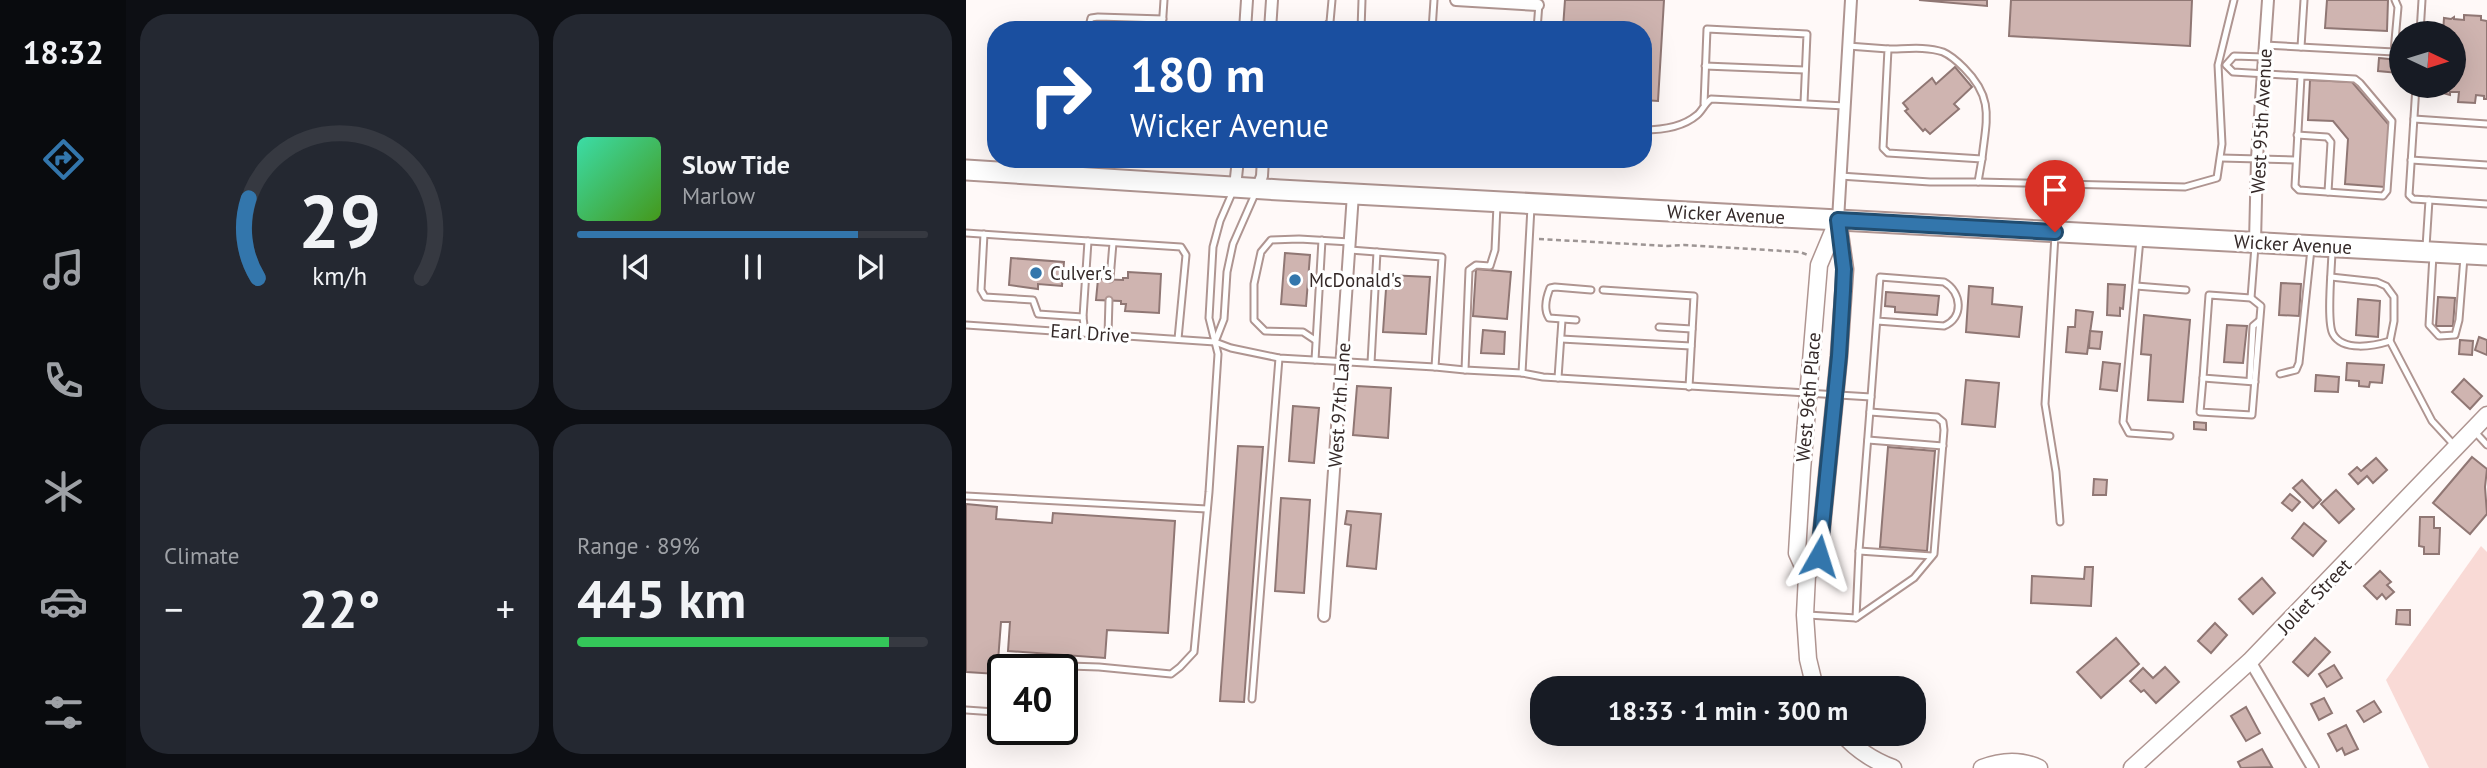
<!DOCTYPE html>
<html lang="en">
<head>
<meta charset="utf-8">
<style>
	body { margin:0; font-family:"PT Sans",sans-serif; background:#242831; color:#f1f3f6; height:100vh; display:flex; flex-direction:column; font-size:26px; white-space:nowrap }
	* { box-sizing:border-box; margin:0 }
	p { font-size:23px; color:#9ea1a6 }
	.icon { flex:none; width:38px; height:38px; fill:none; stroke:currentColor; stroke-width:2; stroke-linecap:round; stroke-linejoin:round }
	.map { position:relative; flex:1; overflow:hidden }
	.drawer { display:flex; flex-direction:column; gap:14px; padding:14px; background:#0d0f14; width:840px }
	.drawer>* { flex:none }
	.top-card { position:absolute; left:21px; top:21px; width:665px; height:147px; border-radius:28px; box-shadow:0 7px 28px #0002; background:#1a4fa0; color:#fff; overflow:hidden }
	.needle { width:46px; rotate:94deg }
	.controls { position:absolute; left:1423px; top:21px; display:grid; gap:14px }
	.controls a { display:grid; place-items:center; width:77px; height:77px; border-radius:50%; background:#171b24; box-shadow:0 7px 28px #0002; font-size:35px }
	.speed { position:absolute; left:21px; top:654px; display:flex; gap:14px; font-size:35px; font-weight:700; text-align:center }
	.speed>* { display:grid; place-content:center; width:91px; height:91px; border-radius:50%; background:#171b24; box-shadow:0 7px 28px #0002; line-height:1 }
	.speed .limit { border:4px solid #111; border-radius:10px; background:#fff; color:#111 }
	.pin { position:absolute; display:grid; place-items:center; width:60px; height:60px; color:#fff; margin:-72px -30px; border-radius:50% 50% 50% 0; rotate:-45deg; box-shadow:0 0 7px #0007 }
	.pin .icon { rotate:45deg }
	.me { position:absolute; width:77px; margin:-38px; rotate:6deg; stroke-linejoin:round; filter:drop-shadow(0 0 5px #0008) }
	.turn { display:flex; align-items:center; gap:24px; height:147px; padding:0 28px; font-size:32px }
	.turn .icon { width:91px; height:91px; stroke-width:2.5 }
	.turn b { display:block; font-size:49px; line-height:60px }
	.big { font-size:52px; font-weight:800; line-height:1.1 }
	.drawer .tile { flex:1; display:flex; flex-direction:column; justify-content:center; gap:10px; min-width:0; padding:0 24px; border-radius:28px; background:#242831 }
	.drawer .dial { align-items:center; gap:0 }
	.dial svg { height:182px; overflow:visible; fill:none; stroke:#363941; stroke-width:7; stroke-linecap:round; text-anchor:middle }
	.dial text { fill:#f1f3f6; stroke:none }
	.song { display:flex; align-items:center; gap:21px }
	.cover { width:84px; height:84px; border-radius:10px; background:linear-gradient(135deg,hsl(160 70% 55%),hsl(100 70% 35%)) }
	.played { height:7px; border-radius:4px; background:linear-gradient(90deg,#3376ac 80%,#363941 80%) }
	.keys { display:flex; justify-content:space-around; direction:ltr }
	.heat { display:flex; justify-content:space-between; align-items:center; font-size:38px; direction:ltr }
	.charge { height:10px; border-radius:5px; background:linear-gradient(90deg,#34c759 89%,#363941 0) }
	.drawer .tiles { flex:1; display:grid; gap:14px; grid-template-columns:repeat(2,1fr) }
	.trip { position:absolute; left:564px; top:676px; width:396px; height:70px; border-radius:28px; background:#171b24; box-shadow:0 7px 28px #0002; font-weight:800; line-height:70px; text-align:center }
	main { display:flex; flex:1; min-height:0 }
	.tabs { display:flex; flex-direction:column; width:126px; justify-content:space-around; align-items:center; background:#090b0e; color:#9ea1a6 }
	.tabs .icon { width:49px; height:49px }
	.tabs .current { color:#3376ac }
	.tabs b { font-size:32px; color:#f1f3f6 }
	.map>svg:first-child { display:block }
</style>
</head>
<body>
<main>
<nav class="tabs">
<b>18:32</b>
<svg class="icon current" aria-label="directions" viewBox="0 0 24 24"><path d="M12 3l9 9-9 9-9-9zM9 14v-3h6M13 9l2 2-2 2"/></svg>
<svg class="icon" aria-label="music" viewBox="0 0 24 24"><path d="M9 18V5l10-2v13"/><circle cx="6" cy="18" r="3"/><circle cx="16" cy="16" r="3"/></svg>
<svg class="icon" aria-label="phone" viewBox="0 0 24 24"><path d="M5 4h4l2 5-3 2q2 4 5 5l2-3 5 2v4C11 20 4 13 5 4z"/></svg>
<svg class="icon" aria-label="climate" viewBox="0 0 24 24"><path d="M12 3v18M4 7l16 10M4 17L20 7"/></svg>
<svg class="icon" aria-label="car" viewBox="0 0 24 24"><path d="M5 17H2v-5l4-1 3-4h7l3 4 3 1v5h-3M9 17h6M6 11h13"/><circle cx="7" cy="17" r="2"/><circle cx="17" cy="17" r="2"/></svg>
<svg class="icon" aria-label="filters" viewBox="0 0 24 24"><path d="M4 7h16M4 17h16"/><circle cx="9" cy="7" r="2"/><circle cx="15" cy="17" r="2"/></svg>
</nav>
<section class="drawer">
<div class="tiles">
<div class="tile dial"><svg viewBox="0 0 100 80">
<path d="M14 69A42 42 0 1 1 86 69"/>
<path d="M14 69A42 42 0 0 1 10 34" stroke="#3376ac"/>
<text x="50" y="56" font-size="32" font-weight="700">29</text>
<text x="50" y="72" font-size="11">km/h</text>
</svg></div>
<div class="tile">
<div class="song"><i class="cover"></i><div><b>Slow Tide</b><p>Marlow</p></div></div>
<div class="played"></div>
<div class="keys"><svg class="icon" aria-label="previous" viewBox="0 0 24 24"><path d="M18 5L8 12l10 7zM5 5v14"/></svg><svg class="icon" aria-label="pause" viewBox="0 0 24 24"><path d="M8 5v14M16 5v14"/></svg><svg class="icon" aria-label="next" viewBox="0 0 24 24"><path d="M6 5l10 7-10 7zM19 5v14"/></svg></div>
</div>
<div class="tile"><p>Climate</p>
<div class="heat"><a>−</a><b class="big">22°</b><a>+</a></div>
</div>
<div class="tile"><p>Range · 89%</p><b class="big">445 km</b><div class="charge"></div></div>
</div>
</section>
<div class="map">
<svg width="1521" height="768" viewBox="0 0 1521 768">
	<rect width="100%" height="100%" fill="#fff9f8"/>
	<polygon fill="#f9dad6" points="1515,546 1521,552 1521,768 1463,768 1420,680"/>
	<g fill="#cfb4b0" stroke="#907774" stroke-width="2">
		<polygon points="599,0 698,0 692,101 677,100 677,30 603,30 597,28"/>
		<polygon points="953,0 1021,0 1021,6"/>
		<polygon points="1045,0 1226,0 1224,46 1043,36"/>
		<polygon points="1361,0 1422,0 1421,31 1359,28"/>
		<polygon points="1498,15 1515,16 1515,20 1521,21 1521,99 1518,99 1518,96 1510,95 1509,103 1492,102 1493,92 1484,92 1484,95 1473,92 1474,86 1488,86 1488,33 1477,33 1478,18 1485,19 1488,17 1488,19 1498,20"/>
		<polygon points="1413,58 1433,60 1432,73 1412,71"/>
		<polygon points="989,67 1006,87 988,104 993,109 964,134 959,129 957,131 939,111 942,109 937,103 966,78 970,84"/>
		<polygon points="1344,80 1386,82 1423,125 1419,187 1379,184 1382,139 1367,121 1342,120"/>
		<polygon points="319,253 344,255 340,306 315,304"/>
		<polygon points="45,258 98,262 96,286 72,284 72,289 43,285"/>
		<polygon points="510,269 545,272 541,319 507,316"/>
		<polygon points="162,272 195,274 193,313 159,311 160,304 155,304 155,301 130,300 132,279 157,280 157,278 162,278"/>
		<polygon points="421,275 464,277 460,334 417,332"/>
		<polygon points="1315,283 1335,284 1333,316 1313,315"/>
		<polygon points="1142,284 1159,285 1157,309 1154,308 1154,316 1141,315"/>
		<polygon points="1003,286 1027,288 1026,304 1056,307 1053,337 1000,332"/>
		<polygon points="920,292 973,296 971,315 929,312 929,307 919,306"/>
		<polygon points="1472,297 1489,298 1487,326 1470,326"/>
		<polygon points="1392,299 1414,301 1412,337 1390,335"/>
		<polygon points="1110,310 1127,312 1121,354 1100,352 1102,327 1109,327"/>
		<polygon points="1178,315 1224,320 1217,402 1182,400 1185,355 1175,354"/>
		<polygon points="1261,325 1281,326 1277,363 1258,362"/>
		<polygon points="517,330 539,332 538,354 515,353"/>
		<polygon points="1124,331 1136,332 1134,349 1123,348"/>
		<polygon points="1513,337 1521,340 1521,355 1509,350"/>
		<polygon points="1494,340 1507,341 1506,355 1493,354"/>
		<polygon points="1137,362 1154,364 1151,391 1134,389"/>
		<polygon points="1381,363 1418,365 1416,383 1404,382 1403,387 1393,386 1393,381 1380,380"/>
		<polygon points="1350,375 1373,377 1372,392 1349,391"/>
		<polygon points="1498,379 1516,396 1504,409 1486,392"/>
		<polygon points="1000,380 1033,383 1029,427 996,424"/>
		<polygon points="391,386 425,388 422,438 387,435"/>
		<polygon points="327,406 353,408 348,463 323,461"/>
		<polygon points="1228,422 1240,423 1240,430 1228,429"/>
		<polygon points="272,446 297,447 278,702 254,701"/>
		<polygon points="922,447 969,451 961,551 914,547"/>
		<polygon points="1506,457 1521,469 1519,487 1521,514 1504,534 1467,503"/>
		<polygon points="1410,458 1421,470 1407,483 1401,476 1392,484 1383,474 1391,467 1395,471"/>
		<polygon points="1128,479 1141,480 1140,495 1127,495"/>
		<polygon points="1336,480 1355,500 1347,508 1327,488"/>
		<polygon points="1370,490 1388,509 1373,523 1355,504"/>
		<polygon points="1324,494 1334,502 1326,511 1316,503"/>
		<polygon points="315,498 344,500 338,593 309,591"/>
		<polygon points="0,504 31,507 30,519 86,523 87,513 209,521 202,633 141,630 139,658 42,651 44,622 35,622 31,674 0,672"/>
		<polygon points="381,511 415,514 410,569 381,566 385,525 379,524"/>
		<polygon points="1454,517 1468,517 1468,528 1474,528 1473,554 1458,554 1458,547 1453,546"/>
		<polygon points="1338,523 1360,541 1347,556 1326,538"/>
		<polygon points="1119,567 1127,567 1125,606 1065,603 1066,576 1118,579"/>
		<polygon points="1414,571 1425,582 1421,585 1428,592 1420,599 1416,594 1411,599 1398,586"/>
		<polygon points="1296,578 1309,593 1287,614 1273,599"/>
		<polygon points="1431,610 1444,610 1444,625 1430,624"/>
		<polygon points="1249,623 1261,635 1245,653 1232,641"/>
		<polygon points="1150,638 1173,664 1135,698 1111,672"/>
		<polygon points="1349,638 1364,652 1342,676 1327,662"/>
		<polygon points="1368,665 1376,678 1361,687 1353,674"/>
		<polygon points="1199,667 1213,682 1190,703 1178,690 1175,692 1164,681 1177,668 1187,678"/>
		<polygon points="1358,698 1366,713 1353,720 1345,704"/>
		<polygon points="1408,701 1415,712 1398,722 1391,711"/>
		<polygon points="1280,707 1294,733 1280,741 1265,716"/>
		<polygon points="1380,725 1392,749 1379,755 1376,748 1371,751 1362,734"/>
		<polygon points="1296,749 1306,767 1275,768 1272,762"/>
	</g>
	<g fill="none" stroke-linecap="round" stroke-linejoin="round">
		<defs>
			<g id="lane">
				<polyline points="122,30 125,18 132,17 197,19"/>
				<polyline points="196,30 198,0"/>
				<polyline points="334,30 356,30 364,22 366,0"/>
				<polyline points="395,30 396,0"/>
				<polyline points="466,30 468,0"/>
				<polyline points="571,30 573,3"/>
				<polyline points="1454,33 1456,0"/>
				<polyline points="1299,45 1428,52 1432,7 1429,0"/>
				<polyline points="1335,47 1338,0"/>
				<path d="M922,49c17,0 38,-3 55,3 7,3 15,10 21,16 31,31 22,52 18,91"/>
				<polyline points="1298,57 1268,56 1260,65 1267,72 1389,79 1394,83 1426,121 1421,191 1417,196 1333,190 1329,186 1335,77"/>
				<polyline points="739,66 839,70"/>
				<polyline points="1450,86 1443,195 1447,199 1463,200 1460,247"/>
				<polyline points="738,104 741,29 841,34 838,103"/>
				<polyline points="1448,119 1521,124"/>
				<path d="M677,130c17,0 40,-3 54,-15 5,-4 8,-12 14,-16l134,7"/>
				<polyline points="1331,135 1361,137 1365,142 1362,192"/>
				<polyline points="1255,158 1329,160"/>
				<polyline points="1445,160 1521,165"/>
				<polyline points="874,176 964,182 1012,182 1016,159 922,153 917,148 922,49 882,46"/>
				<polyline points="1012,182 1219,187 1251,178 1256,144 1252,65 1268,0"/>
				<polyline points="1463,200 1521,204"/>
				<polyline points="531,205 529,250 524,266 510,265 503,270 499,370 556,373"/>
				<path d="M565,207l-9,166 21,4 328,20 9,-120 64,5c18,10 20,36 0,44l-67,-5"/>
				<polyline points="0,233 215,247 220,255 212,339"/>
				<polyline points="18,234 15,290 19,297 67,300 72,314 117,317"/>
				<polyline points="1089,235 1079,404 1090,472 1094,522"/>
				<polyline points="1174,239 1157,422 1163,433 1204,436"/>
				<polyline points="1289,246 1285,298 1243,295 1237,378 1289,382"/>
				<path d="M1366,250c0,16 -6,72 1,84 10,18 41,12 57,7"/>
				<polyline points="1467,255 1463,325 1473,336 1489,335 1493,320 1498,257"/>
				<polyline points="1365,277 1411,282 1420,286 1428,297 1428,321 1424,341 1466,421 1489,446"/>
				<polyline points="144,279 147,243"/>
				<polyline points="1170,286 1220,290"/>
				<polyline points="637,290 728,296 723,387"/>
				<path d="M610,320l-27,-2c-6,-9 -3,-20 1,-30l5,-1 36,3"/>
				<polyline points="0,325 249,342 265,348 313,358 469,367 476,257 384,250"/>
				<polyline points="693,327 726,329"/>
				<polyline points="119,333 117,317 122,241"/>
				<polyline points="142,335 143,300"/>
				<polyline points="595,339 725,346"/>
				<polyline points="349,340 337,332 299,331 288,320 288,284 295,252 305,240 333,239 384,242"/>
				<polyline points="249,342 258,319 261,272 267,244 289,194"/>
				<polyline points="349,360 356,240"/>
				<polyline points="405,363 411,252"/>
				<polyline points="469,367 499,370"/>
				<polyline points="1314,374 1330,370 1333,363 1345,249"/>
				<polyline points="592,378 596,320"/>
				<polyline points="1237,378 1234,412 1286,415 1295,306 1285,298"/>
				<polyline points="1284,381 1287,326 1293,321"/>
				<polyline points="1509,432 1521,445"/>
				<polyline points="902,440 977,446"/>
				<polyline points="0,496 241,509"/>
				<polyline points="893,551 966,556"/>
				<polyline points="842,615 890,618 893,551 905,397"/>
				<polyline points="890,618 948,578 968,554 978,430 977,422 971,417 904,412"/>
				<polyline points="42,670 45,664 133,667 205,674 214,667 228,652 243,492 252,354 243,318 247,247 254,221 267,191"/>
				<polyline points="286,699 313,358"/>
				<polyline points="0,710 29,712 37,687"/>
			</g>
			<g id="street">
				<polyline points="490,0 572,5"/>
				<polyline points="279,30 281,0"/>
				<polyline points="304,30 306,0"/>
				<polyline points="269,187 272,159"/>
				<polyline points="291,189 296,176 297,159"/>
				<polyline points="872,220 885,0"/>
				<polyline points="1289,242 1291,158 1302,0"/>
				<polyline points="358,616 387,194"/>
				<polyline points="1284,661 1347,768"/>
			</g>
			<g id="secondary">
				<polyline points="841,575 831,553 836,470 853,265 871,222"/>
				<polyline points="849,688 842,659 839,615 841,575 853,556 873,356 879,269 872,220"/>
				<path d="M876,733c14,17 30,27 51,35"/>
				<path d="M1016,768c18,-7 38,-9 57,0"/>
				<polyline points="1166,768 1284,661 1521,415"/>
			</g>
			<polyline id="highway" points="0,170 314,190 1521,255"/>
		</defs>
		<use href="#lane" stroke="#af9591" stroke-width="9"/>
		<use href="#street" stroke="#af9591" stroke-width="14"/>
		<use href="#secondary" stroke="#af9591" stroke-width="19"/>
		<use href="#highway" stroke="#af9591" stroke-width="23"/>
		<polyline stroke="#9d9594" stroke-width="2.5" stroke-dasharray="5 3.5" stroke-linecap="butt" points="573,239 702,246 718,245 834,252 842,255"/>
		<use href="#lane" stroke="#fff" stroke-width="5"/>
		<use href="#street" stroke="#fff" stroke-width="10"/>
		<use href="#secondary" stroke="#fff" stroke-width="16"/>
		<use href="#highway" stroke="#fff" stroke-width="19"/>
	</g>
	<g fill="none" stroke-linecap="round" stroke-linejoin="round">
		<defs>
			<polyline id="route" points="853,556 873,356 877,291 878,269 872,220 1089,232"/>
		</defs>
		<use href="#route" stroke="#214d70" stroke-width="18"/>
		<use href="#route" stroke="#3376ac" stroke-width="12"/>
	</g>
	<g fill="#3376ac" stroke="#fff" stroke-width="2.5">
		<circle cx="70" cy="273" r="7"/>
		<circle cx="329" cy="280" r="7"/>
	</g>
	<g text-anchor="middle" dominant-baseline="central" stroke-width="6" stroke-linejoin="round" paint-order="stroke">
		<g font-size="19" fill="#342928" stroke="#fff">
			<text transform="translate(1295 121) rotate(-87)">West 95th Avenue</text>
			<text transform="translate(760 214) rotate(3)">Wicker Avenue</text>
			<text transform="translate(1327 244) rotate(3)">Wicker Avenue</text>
			<text transform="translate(124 333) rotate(4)">Earl Drive</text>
			<text transform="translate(842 397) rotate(-85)">West 96th Place</text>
			<text transform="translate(373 405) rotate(-86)">West 97th Lane</text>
			<text transform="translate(1348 596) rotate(-46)">Joliet Street</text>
		</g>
		<g font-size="19" fill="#342928" stroke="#fff" text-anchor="start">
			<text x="84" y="273">Culver's</text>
			<text x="343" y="280">McDonald's</text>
		</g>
	</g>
</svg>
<div class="controls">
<a><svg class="needle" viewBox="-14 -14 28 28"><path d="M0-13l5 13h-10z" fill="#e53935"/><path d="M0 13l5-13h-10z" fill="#9ea1a6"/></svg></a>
</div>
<div class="speed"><div class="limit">40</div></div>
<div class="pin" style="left:1089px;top:232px;background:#d93025"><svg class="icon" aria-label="arrive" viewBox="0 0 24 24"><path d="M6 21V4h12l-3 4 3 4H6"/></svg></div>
<svg class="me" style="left:853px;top:556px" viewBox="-20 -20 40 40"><path d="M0-17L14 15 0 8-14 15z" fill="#3376ac" stroke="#fff" stroke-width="4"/></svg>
<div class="trip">18:33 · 1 min · 300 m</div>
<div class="top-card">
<div class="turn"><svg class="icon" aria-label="right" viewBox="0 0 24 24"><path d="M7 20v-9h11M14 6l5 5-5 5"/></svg><div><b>180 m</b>Wicker Avenue</div></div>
</div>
</div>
</main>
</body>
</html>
